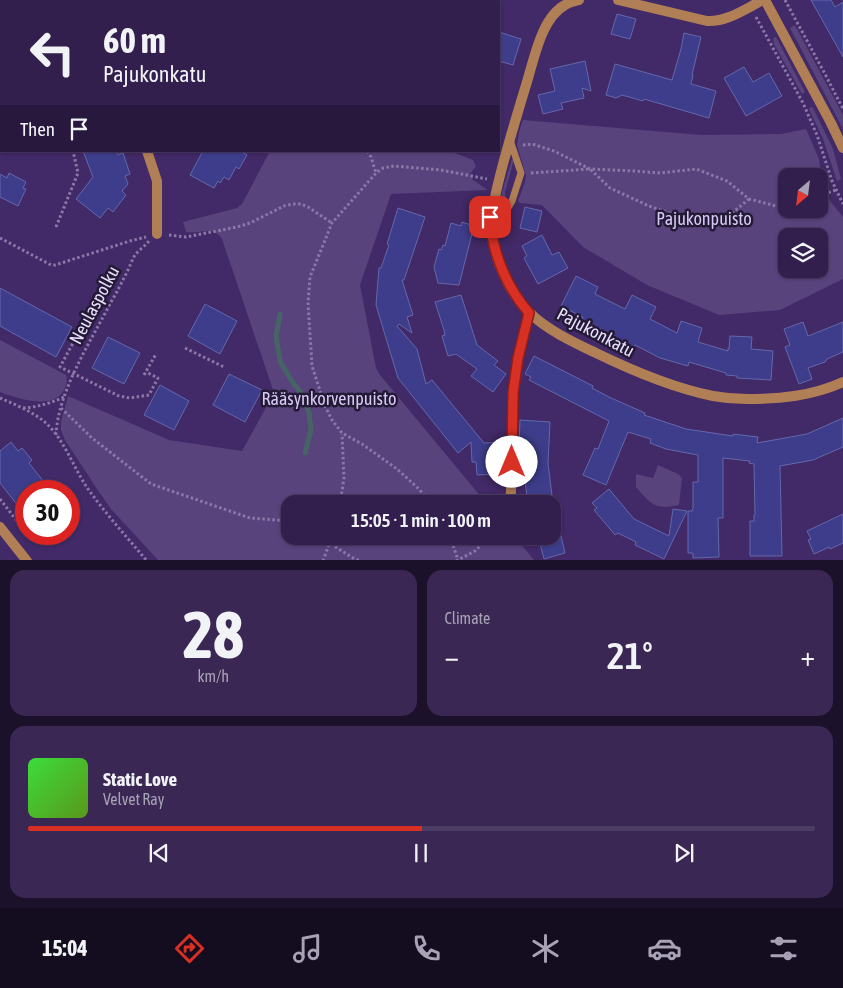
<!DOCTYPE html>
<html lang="en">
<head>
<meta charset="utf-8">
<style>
	body { margin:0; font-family:"Asap Condensed",sans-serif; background:#3a2754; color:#f1f3f6; height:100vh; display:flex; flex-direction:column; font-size:19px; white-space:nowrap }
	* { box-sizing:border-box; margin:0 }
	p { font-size:16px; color:#a8a2b6 }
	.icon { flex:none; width:28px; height:28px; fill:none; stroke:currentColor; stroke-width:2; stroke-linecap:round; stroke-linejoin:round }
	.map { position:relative; height:560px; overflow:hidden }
	.side { display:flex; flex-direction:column; gap:10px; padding:10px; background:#1c112a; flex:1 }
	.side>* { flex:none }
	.banner { position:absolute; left:0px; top:0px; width:500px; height:152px; box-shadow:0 1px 4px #0004,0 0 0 1px #4d3d65; background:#321f4d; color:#f1f3f6; overflow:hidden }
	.needle { width:32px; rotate:208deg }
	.fabs { position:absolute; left:778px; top:168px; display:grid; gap:10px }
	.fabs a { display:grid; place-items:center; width:50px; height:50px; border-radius:10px; background:#321f4d; box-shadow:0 1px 4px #0004,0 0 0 1px #4d3d65; font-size:25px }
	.speed { position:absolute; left:15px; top:480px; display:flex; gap:10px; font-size:25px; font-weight:700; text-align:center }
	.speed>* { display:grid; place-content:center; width:65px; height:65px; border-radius:50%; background:#321f4d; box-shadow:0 1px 4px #0004,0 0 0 1px #4d3d65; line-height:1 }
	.speed .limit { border:8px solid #d22; background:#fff; color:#111 }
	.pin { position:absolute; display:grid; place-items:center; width:42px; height:42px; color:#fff; margin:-21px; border-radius:10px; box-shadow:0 2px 8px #0006 }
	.me { position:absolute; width:55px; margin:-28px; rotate:0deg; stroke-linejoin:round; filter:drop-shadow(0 0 4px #0008) }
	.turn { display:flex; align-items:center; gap:18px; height:105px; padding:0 20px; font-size:22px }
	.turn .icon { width:65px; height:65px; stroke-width:2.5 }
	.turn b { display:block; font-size:35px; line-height:42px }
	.then { display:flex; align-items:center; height:48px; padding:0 20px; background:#0003; gap:10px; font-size:19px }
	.big { font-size:38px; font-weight:600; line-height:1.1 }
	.side .card { flex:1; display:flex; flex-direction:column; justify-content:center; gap:8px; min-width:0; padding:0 18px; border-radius:15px; background:#3a2754 }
	.side .dial { align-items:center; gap:0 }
	.dial b { font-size:65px; line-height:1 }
	.song { display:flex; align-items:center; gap:15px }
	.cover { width:60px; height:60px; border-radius:8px; background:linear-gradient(135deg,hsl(120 70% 55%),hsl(90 70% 35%)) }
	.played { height:5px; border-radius:2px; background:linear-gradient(90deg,#d93025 50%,#4d3d65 50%) }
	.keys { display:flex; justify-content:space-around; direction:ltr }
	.heat { display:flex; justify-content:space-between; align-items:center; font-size:28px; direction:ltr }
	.side .tiles { flex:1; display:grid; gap:10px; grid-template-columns:1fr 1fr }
	.card:last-child { grid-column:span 2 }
	.trip { position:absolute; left:281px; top:495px; width:280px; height:50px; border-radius:15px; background:#321f4d; box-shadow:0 1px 4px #0004,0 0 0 1px #4d3d65; font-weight:600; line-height:50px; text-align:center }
	.tabs { display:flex; height:80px; justify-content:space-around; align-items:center; background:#140c1f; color:#a8a2b6 }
	.tabs .icon { width:35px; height:35px }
	.tabs .active { color:#d93025 }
	.tabs b { font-size:22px; color:#f1f3f6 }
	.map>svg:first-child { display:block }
</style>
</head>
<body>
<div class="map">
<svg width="843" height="561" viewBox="0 0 843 561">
	<rect width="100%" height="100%" fill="#422967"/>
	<g fill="#59437d" fill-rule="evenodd">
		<polygon points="249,0 423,0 424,1 250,1"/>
		<polygon points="793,26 795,26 797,29 843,115 843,129 790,28"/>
		<polygon points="775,37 776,37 805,92 802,94 774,44 773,39"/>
		<polygon points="811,107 813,108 833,149 841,179 837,181 823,139 809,109"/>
		<path d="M523,120l178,15 80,-1 25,-5 13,30 4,30 7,12 13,16v62l-63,31 -61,5 -72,-30 -64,-38 -41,-42 -22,-2 -2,-2 7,-19 1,-6 -9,-31 2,-13zM786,176h33v33h-33zM786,236h33v33h-33z"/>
		<path d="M270,151h180l23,9 3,6 -6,8 3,6 15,10 -97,4 -31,91 16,83 4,7 107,129h-197v32h224l20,24h-376l-47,-51 -14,-20 -32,-49 -4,-10v-8l7,-26 101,44 73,11 32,-58 -52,-154c-9,-14 -21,-5 -36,-7l-3,-10 54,-14 5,-4z"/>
		<polygon points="512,159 513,160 513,163 505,192 506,204 499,217 498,217 497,216 501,196"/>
		<path d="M0,340l66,35c2,6 0,10 -2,15 -11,21 -48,8 -64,2z"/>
		<path d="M658,465l20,9 4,4 -3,27c-23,5 -28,0 -43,-18v-13l17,4z"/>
	</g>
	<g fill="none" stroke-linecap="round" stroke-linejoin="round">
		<polyline stroke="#466366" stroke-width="5" points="280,314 276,336 280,361 291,380 302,394 309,413 311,430 305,453"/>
	</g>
	<g fill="#3e3d8b" stroke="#6468ab">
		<polygon points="811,0 831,0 835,7 843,2 843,57"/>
		<polygon points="617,14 636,19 630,39 611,34"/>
		<polygon points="499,32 521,39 513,65 499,61"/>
		<polygon points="684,33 701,37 692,75 693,75 691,84 716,91 709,118 644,99 643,101 622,95 616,98 606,95 615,64 672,80 681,49"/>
		<polygon points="585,61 591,91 582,88 584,98 561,103 563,109 543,114 538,95 555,91 550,69"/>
		<polygon points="744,67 753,82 769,73 782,96 746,116 724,78"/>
		<polygon points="83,151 116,151 118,155 123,153 130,174 125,176 128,184 122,191 126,195 113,212 108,208 100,218 76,199 93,177"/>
		<polygon points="203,151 240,151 247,155 239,169 236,167 229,180 224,177 220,183 218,181 214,188 190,175"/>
		<polygon points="9,173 26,182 23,188 26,189 18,206 0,197 0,174 7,178"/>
		<polygon points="525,207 542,211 537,232 520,228"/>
		<polygon points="398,208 425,217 404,280 402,280 413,315 407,317 412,333 399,324 397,326 417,349 426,384 432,380 484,443 505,442 504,474 477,475 476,462 472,462 471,442 458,453 398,378 376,305 379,268 381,268 389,245 387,244"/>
		<polygon points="462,222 474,226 459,285 438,283 434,267 439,249 441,250 443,245 445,246 451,223 461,226"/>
		<polygon points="542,235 552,255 559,252 568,268 538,284 524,258 527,256 522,246"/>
		<polygon points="576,276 598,287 595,294 625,309 632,295 656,307 650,319 677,333 681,321 702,328 698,342 728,351 728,348 729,349 730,336 752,337 751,349 773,351 771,380 737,378 737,376 726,375 726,373 689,362 688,366 660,358 635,345 634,347 612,336 612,335 582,320 583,317 561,306"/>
		<polygon points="0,288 72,327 56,357 0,326"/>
		<polygon points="461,295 477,345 498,361 494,365 506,374 493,392 471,376 477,369 456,354 448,356 442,336 445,335 444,330 435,302"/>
		<polygon points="205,304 237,321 220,354 188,336"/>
		<polygon points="803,322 808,336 843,322 843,352 827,359 825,362 808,368 812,379 799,384 785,347 790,345 784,329"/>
		<polygon points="108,337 140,353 124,384 92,368"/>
		<polygon points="534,356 593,386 592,388 609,397 645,413 644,415 686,429 733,436 733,434 758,437 757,443 807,434 843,418 843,447 813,460 780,466 782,556 750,556 750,521 754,521 754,515 755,515 754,464 749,463 750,461 723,458 723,518 718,518 719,557 693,558 693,553 688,553 688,511 692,511 693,508 693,482 698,482 698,455 666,449 650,443 651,439 628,432 606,485 583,475 595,448 598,449 609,421 529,380 531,377 525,374"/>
		<polygon points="229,374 262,390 245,422 213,405"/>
		<polygon points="160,385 189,401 174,430 144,415"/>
		<polygon points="520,420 550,422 548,463 553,504 528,504 524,473 518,474"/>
		<polygon points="11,442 18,451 22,448 32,460 29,463 51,491 26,491 26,516 0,483 0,451"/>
		<polygon points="609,489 634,519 669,536 673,509 687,511 664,559 635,545 636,542 618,533 615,535 594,510 597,508 592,503"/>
		<polygon points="843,514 843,543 830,549 829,547 814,554 808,540 811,539 807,531"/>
		<polygon points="538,536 561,536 565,553 544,559"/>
	</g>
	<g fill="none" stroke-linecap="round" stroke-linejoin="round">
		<g stroke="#8a78a8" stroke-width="3" stroke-dasharray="2.5 2.5" stroke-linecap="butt">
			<polyline points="293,0 294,1"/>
			<polyline points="785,0 825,74 843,109"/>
			<polyline points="0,8 1,8"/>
			<polyline points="756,17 803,103 817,135 832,181 843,204"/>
			<polyline points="0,142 1,142"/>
			<polyline points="523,145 532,144 554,151 590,169 634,171 660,173 696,169 727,181 749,199 776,206 786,204"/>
			<polyline points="367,151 371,157 376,173"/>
			<polyline points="531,173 590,169 610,188 649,206 675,215 704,219 731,214 749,199"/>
			<polyline points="819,196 836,190"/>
			<polyline points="56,227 78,173 73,151"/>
			<polyline points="169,235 186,237 237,227 250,223 284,206 293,204 301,204 308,207 332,223"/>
			<polyline points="0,238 51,265 55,265 130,241 146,237"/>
			<polyline points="87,312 80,330 60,367 119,396 130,398 149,395 158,378 146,372"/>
			<polyline points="185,348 224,367"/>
			<polyline points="144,375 156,354"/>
			<path d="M0,398c16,7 34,14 47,26 17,16 26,42 39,62 18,26 40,50 61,75"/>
			<path d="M23,408c15,-1 28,-5 41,-11"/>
			<polyline points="61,408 92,438 151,484 250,518 290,521"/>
			<path d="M56,435c2,-44 35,-94 55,-133 6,-10 11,-20 16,-30 3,-6 5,-12 8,-17 4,-5 10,-9 14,-14"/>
			<polyline points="0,499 26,533"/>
			<polyline points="340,504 344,478 342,434"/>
			<polyline points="431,504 419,489 397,469 362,444 342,433 332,420 325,406 312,366 308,303 310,277 332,223 376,173 383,168 394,166 441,170 487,179"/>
			<polyline points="27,534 32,540"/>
			<polyline points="318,536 353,558 361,561"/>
			<polyline points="450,536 458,560"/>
			<polyline points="323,561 332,536"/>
			<polyline points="456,561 475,551 490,536"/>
		</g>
		<g stroke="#b17f56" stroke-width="7">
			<polyline points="167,0 169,1"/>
			<polyline points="235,0 235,1"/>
			<polyline points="157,1 160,0"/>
			<polyline points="492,235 512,201 521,173 510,140"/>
		</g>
		<g stroke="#b17f56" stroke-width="10">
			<polyline points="93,0 94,1"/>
			<path d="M579,0c-5,1 -10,2 -14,5 -24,13 -31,55 -39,80 -11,37 -23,74 -31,112 -2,10 -6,20 -5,30 4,30 17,64 39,85 16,17 46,31 67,41 37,18 77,35 117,43 11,2 23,3 34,3 33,0 65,-3 96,-17"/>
			<path d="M618,0l89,21c20,1 38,-12 56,-21"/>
			<polyline points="147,151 157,181 157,234"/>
			<polyline points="510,504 511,491 513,393 518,358 529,313"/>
			<polyline points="0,527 27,561"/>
		</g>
		<polyline stroke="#b17f56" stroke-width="10" points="765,0 831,123 843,148"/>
	</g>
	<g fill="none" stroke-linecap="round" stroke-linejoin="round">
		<defs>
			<path id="route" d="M490,217c0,8 1,16 3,23 6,28 18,52 36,73l-11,45 -5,35 -1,69"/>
		</defs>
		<use href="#route" stroke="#8d1f18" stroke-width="12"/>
		<use href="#route" stroke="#d93025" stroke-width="9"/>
	</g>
	<g text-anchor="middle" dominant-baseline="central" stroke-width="5" stroke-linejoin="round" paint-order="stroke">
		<g font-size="18" fill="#d7c9f5" stroke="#241a35">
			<text x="704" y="218">Pajukonpuisto</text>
			<text x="329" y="398">Rääsynkorvenpuisto</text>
		</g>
		<g font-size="18" fill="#e8defd" stroke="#241a35">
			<text transform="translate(94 305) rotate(-62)">Neulaspolku</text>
			<text transform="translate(596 332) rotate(28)">Pajukonkatu</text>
		</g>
	</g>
</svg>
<div class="fabs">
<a><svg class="needle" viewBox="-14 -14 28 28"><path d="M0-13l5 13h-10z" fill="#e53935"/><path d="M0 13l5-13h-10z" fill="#a8a2b6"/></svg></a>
<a><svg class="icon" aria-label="layers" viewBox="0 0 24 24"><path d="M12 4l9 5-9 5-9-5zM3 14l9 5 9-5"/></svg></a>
</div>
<div class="speed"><div class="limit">30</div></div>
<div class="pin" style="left:490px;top:217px;background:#d93025"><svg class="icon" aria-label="arrive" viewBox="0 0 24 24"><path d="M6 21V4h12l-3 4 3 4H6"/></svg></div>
<svg class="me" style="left:512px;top:462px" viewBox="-20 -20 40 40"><circle r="19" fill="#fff"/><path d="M0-13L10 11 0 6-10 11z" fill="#d93025"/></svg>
<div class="trip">15:05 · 1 min · 100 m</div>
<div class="banner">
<div class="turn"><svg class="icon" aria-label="left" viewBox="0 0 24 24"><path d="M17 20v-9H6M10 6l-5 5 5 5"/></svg><div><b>60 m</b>Pajukonkatu</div></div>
<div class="then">Then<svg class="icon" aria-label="arrive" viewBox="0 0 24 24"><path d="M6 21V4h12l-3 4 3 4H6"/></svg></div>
</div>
</div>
<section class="side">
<div class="tiles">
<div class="card dial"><b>28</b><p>km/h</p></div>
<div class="card"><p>Climate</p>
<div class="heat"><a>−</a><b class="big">21°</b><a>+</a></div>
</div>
<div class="card">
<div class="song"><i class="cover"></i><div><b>Static Love</b><p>Velvet Ray</p></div></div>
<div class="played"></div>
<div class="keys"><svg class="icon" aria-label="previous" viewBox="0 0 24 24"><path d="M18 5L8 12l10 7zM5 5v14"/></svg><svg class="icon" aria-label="pause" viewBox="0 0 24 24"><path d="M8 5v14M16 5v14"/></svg><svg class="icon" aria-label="next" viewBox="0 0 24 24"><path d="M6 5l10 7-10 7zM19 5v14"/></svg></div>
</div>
</div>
</section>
<nav class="tabs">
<b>15:04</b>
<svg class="icon active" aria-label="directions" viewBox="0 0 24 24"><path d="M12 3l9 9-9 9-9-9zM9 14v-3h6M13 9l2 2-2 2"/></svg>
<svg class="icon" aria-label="music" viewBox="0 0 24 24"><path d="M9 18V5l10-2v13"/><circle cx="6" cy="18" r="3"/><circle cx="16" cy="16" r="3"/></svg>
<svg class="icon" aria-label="phone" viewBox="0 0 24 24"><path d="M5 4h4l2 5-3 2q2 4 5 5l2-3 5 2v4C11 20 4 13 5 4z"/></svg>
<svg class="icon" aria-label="climate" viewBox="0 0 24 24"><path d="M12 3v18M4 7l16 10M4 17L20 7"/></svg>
<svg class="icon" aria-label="car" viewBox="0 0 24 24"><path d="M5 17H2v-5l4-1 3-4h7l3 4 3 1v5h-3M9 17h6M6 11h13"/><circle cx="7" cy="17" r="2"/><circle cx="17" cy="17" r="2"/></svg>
<svg class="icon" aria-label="filters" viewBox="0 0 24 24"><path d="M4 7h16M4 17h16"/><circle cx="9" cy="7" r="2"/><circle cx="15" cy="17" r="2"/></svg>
</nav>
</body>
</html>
